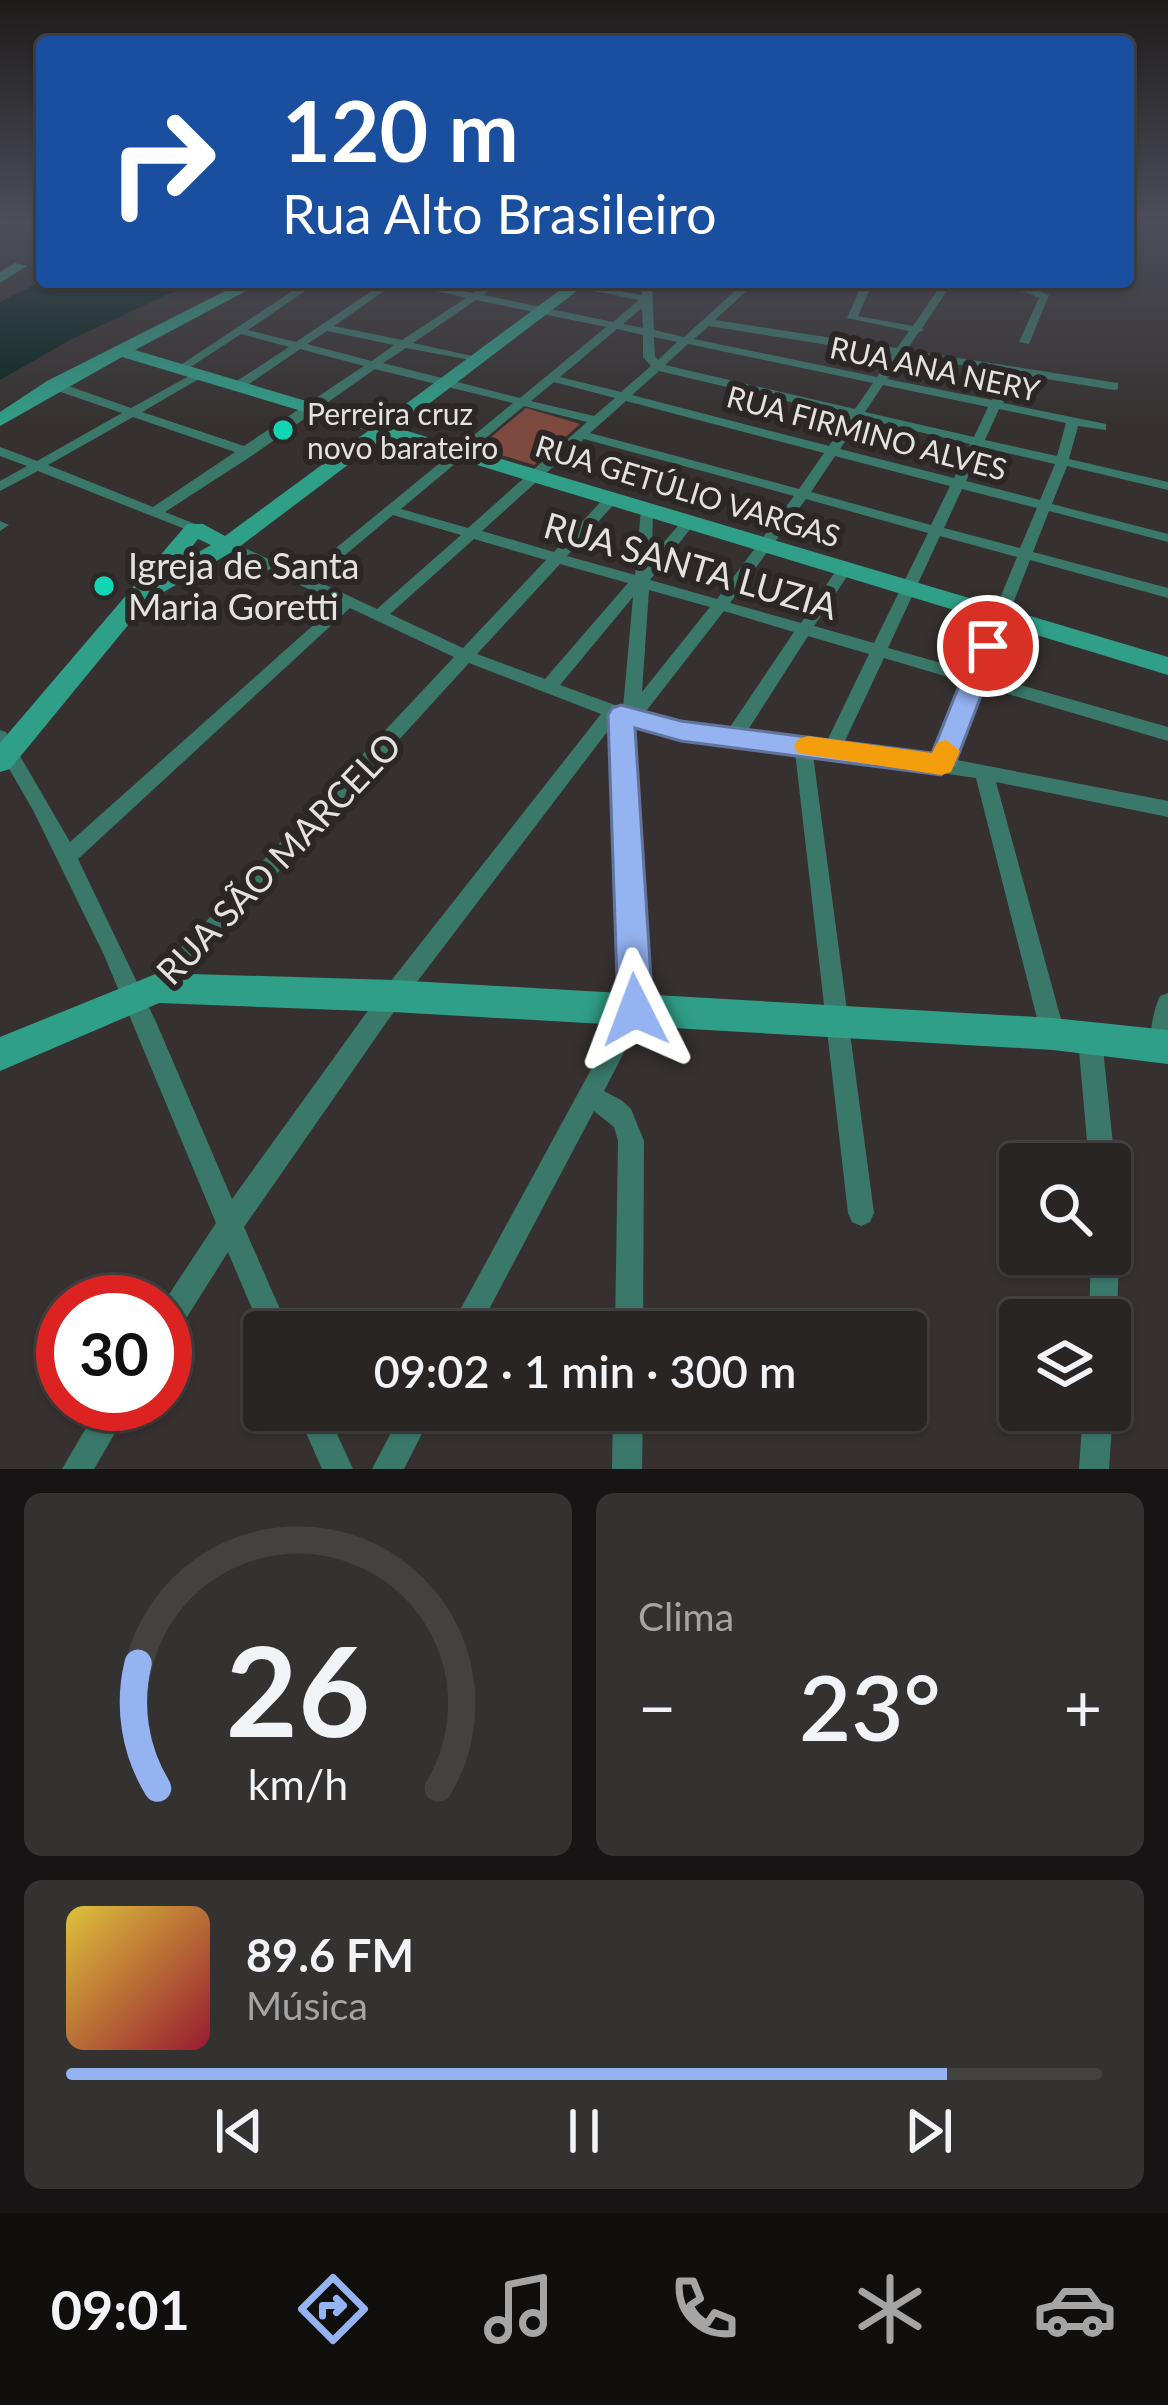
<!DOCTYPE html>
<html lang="pt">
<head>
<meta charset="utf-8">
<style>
	body { margin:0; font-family:Lato,sans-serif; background:#343131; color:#f1f3f6; height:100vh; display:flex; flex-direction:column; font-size:45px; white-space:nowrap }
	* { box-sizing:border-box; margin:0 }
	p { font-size:39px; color:#a5a5a6 }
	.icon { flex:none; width:66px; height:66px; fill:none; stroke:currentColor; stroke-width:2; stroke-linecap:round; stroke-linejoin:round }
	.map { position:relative; height:1469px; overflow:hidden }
	.drawer { display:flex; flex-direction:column; gap:24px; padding:24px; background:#161414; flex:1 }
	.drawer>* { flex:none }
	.hud { position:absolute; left:36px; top:36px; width:1098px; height:252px; border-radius:12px; box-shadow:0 3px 9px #0004,0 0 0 3px #444241; background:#1a4fa0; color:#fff; overflow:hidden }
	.fabs { position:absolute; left:999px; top:1143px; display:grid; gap:24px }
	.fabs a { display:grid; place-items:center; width:132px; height:132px; border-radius:12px; background:#282524; box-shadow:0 3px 9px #0004,0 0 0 3px #444241; font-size:60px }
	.speed { position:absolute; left:36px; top:1275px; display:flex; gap:24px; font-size:60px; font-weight:700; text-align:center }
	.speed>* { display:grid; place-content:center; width:156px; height:156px; border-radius:50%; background:#282524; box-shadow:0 3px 9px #0004,0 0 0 3px #444241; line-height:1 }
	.speed .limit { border:18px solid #d22; background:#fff; color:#111 }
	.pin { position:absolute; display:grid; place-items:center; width:102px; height:102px; color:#fff; margin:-51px; border:6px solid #fff; border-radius:50%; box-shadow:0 3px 12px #0007 }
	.me { position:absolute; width:132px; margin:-66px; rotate:357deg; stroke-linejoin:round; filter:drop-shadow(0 0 9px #0008) }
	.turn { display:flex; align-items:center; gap:42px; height:252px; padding:0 48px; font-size:54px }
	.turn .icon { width:156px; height:156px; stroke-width:2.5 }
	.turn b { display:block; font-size:84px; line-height:102px }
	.big { font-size:90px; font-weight:600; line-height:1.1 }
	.drawer .card { flex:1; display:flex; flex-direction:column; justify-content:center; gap:18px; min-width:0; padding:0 42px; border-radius:18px; background:#343131 }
	.drawer .dial { align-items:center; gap:0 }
	.dial svg { height:312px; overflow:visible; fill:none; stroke:#444241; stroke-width:7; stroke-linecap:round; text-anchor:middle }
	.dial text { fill:#f1f3f6; stroke:none }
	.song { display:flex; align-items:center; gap:36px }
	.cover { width:144px; height:144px; border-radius:18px; background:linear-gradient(135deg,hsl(50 70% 55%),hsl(350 70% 35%)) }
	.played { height:12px; border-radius:6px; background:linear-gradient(90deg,#95b2f1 85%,#444241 85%) }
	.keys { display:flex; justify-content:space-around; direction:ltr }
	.heat { display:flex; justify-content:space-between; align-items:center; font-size:66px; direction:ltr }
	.drawer .tiles { flex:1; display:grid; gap:24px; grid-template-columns:1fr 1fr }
	.card:last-child { grid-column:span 2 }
	.trip { position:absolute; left:243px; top:1311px; width:684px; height:120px; border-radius:12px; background:#282524; box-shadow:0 3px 9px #0004,0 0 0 3px #444241; font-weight:600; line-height:120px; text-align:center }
	.menu { display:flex; height:192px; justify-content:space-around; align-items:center; background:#100f0e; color:#a5a5a6 }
	.menu .icon { width:84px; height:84px }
	.menu .selected { color:#95b2f1 }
	.menu b { font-size:54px; color:#f1f3f6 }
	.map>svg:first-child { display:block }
</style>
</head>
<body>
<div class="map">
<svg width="1168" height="1469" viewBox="0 0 1168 1469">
	<rect width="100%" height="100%" fill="#363130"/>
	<polygon fill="#7e493f" points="526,408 580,424 534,465 478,448"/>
	<polygon fill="#08261f" points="42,281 42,282 195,282 72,339 0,380 0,302"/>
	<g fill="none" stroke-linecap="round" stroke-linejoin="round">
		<g fill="#3a796a" fill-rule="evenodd">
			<polygon points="0,220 9,220 0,225"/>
			<path d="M306,282h12l-70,48 48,12 89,-60h12l-63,44 68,14 64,-42 -66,-16h20l53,11 16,-11h12l-18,13 130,27 26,-22 -65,-13v-4l68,12v-13h10l2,48 30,7 61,-55h11l-41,38 182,28 12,-17 -62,-13 16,-36h10l-15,34 55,10 30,-44h10l-31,46 2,2 -6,3 -11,17 211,33v6l-4,1 -98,-16 -13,29 103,21v6l-28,-4 -9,33 99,23v8l-101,-24 -15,38 116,30v8l-119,-31 -16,41 135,36v10l-138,-38 -45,115 183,52v14l-187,-55 -29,73 216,42v16l-172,-35 69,252 -4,8 -8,3 -8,-3 -4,-8 -65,-256 -163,-23 61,458 -4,9 -9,4 -9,-4 -4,-9 -53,-461 -114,-14 -51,-14 16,286 -42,81 17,9 10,9 13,32 -1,191h-28l3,-191 -4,-14 -20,-16 -117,221h-29l176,-323 -11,-285 -225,296 -144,207 46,105h-26v5l-36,-85 -53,84 -10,4 -1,-38 52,-79 -112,-268 -70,-143 -34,-59v-23l6,2 64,110 268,-239 -116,-55v-6h10l71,33 210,-172 -138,-34 -122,86 -88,57 35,14v6l-5,1 -157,-62 -38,20v-10l27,-15 -27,-10v-9l37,14 85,-48 -73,-25v-6h8l74,26 69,-38 4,2v4l-62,36 102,34 120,-80 -64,-17 -58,40h-8v-6l55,-36 -48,-13 -55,36 -10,-2zM476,300l130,27 -86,71 -137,-35 23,-15 75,14v-4l-68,-15zM642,308l1,20 -20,-4zM709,326l183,29 -15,22 -183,-38zM617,329l26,6v22l8,9 -30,26 -61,-15zM327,331l67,14 -22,16 -65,-17zM654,337l23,5 -19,18 -3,-4zM688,344l185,39 -18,26 -190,-44zM903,356l102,16 -13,28 -105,-21zM659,371l191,45 -21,30 -197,-51zM554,382l61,16 -21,18 -63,-15zM883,385l105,22 -14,30 -109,-25zM626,401l198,52 -25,36 -209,-56zM524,406l63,16 -119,106 -67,-19zM999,409l67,14 -9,33 -72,-16zM133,417l102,35 -82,55 -105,-42zM861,418l109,26 -16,34 -114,-29zM584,439l210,57 -77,103 -67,-19 45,-57 -7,-4 -5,1 -31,36 1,-49 -5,-1 -7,4 -6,65 -68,-19 50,-55v-6h-10l-53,57 -72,-21zM982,447l73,17 -15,36 -74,-19zM835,456l115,30 -19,39 -120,-33zM962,489l75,19 -17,40 -76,-20zM806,499l122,34 -54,110 -60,-17 38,-57 -3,-3h-10l-38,57 -71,-20zM393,515l68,20 -84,74 -62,-29zM940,536l77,21 -47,114 -82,-23zM474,539l72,21 -83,88 -73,-34zM560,564l68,19 -83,96 -68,-25zM649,590l61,17 -68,85zM633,597l-10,111 -63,-23zM350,608l104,49 -304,324 -3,7 3,7 8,3 8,-3 303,-332 132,51 -229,291 -140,194 -76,-177 -78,-163zM724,611l70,21 -66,98 -47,-6 -38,-9zM808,636l61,18 -43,89 -80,-10zM884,658l81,24 -30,74 -92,-11z"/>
			<polygon points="976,282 1028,286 1049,295 1029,344 1019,342 1039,298 1025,292"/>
			<polygon points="0,521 9,525 0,531"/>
			<path d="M1168,993v62l-6,2 -8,-3c-7,-15 -1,-43 6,-58z"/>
			<polygon points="1090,1028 1098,1031 1102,1039 1115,1164 1110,1173 1110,1164 1089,1164 1078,1039 1082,1031"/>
			<polygon points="1110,1243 1115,1244 1119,1254 1117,1320 1110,1331 1110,1320 1089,1320 1091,1254 1110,1254"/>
			<polygon points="1110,1403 1113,1410 1109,1469 1079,1469 1083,1410 1110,1410"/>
			<polygon points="100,1404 132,1404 94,1469 62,1469"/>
			<polygon points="296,1410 326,1410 353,1469 322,1469"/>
			<polygon points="403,1410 434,1410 404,1469 372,1469"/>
			<polygon points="613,1410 643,1410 642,1469 612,1469"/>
		</g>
		<g fill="#309f88" fill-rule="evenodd">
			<polygon points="15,263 27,266 0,283 0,272"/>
			<path d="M243,282h20l-128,68 245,73 191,-141h18l-192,146 771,229v18l-783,-238 -150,113 -88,52 -137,167 -10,3v-29l187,-219h16l22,12 143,-105 -246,-74 -122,69v-14l47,-31zM198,539l13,6 -33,19z"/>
			<polygon points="158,973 393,980 1053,1018 1168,1030 1168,1064 1053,1050 393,1012 159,1003 0,1071 0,1037"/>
		</g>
	</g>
	<linearGradient id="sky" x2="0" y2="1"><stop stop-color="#1e1b1a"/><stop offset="0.52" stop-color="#4c4e59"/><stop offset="1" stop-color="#4c4e59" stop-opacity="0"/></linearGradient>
	<rect width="1168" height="426" fill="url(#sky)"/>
	<polygon fill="#95b2f1" stroke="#61749d" stroke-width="3" points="988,638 1000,646 955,764 941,775 681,741 635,728 653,1010 648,1021 635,1026 623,1021 618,1010 608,715 612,708 621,705 681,721 932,753 975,646"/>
	<polygon fill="#f59e0b" points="808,736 932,753 937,743 946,740 960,751 951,772 941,775 798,753 794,746 798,739"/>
	<g fill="#12d5b4" stroke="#2c2726" stroke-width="4.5">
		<circle cx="283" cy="430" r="12"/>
		<circle cx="104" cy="586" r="12"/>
	</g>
	<g text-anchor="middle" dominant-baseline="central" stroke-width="12" stroke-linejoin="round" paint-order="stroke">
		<g font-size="30" fill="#e4e2e1" stroke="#2c2726">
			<text transform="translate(935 368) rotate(12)">RUA ANA NERY</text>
			<text transform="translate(867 432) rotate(15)">RUA FIRMINO ALVES</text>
			<text transform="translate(688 490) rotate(17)">RUA GETÚLIO VARGAS</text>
		</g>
		<g font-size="30" fill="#e4e2e1" stroke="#2c2726" text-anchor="start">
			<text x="307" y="413">Perreira cruz<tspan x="307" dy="34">novo barateiro</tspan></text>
		</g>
		<g font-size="36" fill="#e4e2e1" stroke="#2c2726" text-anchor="start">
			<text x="128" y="565">Igreja de Santa<tspan x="128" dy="41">Maria Goretti</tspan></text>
		</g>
		<g font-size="36" fill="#e4e2e1" stroke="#2c2726">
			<text transform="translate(691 565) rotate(16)">RUA SANTA LUZIA</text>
			<text transform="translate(278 858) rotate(-46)">RUA SÃO MARCELO</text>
		</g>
	</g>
</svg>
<div class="fabs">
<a><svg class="icon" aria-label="search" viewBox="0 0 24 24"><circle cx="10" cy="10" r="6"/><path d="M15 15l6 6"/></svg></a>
<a><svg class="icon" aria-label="layers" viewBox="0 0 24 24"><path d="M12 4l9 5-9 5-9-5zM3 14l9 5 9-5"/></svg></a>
</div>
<div class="speed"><div class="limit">30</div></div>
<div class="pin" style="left:988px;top:646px;background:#d93025"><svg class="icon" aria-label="arrive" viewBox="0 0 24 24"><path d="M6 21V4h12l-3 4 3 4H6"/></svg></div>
<svg class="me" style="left:635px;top:1010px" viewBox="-20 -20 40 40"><path d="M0-17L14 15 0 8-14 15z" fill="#95b2f1" stroke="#fff" stroke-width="4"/></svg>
<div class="trip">09:02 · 1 min · 300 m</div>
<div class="hud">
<div class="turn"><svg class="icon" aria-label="right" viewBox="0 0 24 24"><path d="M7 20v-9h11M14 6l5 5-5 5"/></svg><div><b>120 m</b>Rua Alto Brasileiro</div></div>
</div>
</div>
<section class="drawer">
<div class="tiles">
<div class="card dial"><svg viewBox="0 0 100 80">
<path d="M14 69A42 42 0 1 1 86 69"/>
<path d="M14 69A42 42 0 0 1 9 37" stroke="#95b2f1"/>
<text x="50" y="56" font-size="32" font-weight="700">26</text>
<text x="50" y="72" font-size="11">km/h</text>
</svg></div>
<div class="card"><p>Clima</p>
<div class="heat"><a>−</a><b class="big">23°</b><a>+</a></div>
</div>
<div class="card">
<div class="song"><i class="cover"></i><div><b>89.6 FM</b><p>Música</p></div></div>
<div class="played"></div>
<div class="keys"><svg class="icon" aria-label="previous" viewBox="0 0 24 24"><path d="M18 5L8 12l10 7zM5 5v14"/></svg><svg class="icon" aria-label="pause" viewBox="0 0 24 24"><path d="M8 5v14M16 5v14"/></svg><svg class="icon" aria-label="next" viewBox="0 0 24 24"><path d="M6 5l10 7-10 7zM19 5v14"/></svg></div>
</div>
</div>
</section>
<nav class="menu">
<b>09:01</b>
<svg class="icon selected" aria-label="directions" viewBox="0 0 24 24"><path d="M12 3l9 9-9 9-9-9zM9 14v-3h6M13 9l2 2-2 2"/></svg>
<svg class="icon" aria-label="music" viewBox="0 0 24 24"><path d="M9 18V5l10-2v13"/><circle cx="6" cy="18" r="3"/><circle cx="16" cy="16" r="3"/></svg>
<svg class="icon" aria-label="phone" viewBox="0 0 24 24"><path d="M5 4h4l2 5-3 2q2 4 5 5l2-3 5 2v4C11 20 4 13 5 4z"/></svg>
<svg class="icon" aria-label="climate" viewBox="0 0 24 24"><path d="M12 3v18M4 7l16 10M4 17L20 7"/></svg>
<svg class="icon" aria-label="car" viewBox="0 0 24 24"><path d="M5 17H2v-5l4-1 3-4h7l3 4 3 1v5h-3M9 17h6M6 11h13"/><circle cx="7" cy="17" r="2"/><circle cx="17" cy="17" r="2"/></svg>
</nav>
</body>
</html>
